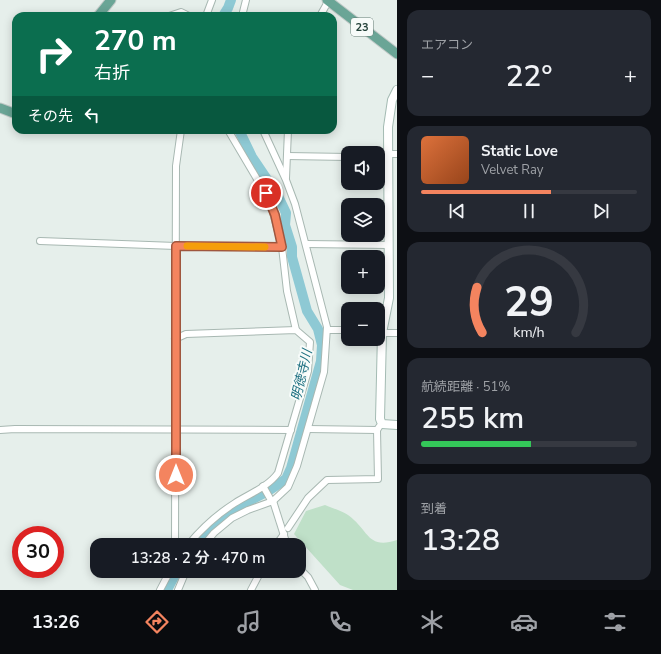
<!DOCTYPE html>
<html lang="ja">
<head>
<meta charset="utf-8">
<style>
	body { margin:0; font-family:"Nunito Sans","Noto Sans JP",sans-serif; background:#242831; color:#f1f3f6; height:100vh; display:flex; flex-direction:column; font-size:15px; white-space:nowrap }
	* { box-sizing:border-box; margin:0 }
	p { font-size:13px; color:#9ea1a6 }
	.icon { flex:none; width:22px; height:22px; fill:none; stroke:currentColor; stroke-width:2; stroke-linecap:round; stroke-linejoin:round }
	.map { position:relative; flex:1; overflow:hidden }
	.details { display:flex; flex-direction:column; gap:10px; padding:10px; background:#0d0f14; width:264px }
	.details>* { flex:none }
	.hud { position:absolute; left:12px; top:12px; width:325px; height:122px; border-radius:12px; box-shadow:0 2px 10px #0003; background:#0b6e4f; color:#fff; overflow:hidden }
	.fabs { position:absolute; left:341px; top:146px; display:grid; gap:8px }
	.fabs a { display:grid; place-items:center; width:44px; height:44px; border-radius:8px; background:#171b24; box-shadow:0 2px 10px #0003; font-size:20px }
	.speed { position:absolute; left:12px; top:526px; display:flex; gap:8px; font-size:20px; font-weight:700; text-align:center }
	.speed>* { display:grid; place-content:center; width:52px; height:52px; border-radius:50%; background:#171b24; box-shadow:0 2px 10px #0003; line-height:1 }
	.speed .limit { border:6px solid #d22; background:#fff; color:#111 }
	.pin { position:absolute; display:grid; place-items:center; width:34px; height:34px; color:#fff; margin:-17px; border:2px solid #fff; border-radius:50%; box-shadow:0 1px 4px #0007 }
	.me { position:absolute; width:44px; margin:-22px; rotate:0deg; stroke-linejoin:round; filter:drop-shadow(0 0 3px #0008) }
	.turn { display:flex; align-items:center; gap:14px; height:84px; padding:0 16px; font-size:18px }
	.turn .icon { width:52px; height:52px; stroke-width:2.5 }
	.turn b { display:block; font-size:28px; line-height:34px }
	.then { display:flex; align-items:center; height:38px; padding:0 16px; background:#0003; gap:8px; font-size:15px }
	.big { font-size:30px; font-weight:600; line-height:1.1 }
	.details .card { flex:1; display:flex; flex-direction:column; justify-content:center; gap:6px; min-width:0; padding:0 14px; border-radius:12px; background:#242831 }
	.details .dial { align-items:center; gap:0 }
	.dial svg { height:104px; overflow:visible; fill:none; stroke:#363941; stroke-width:7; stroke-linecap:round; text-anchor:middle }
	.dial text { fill:#f1f3f6; stroke:none }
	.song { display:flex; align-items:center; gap:12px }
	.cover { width:48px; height:48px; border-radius:6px; background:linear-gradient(135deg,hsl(20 70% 55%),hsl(20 70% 35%)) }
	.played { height:4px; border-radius:2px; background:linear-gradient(90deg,#f4845f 60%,#363941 60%) }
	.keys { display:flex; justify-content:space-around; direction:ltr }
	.heat { display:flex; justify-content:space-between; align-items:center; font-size:22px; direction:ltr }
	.charge { height:6px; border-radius:3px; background:linear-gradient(90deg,#34c759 51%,#363941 0) }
	.trip { position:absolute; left:90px; top:538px; width:216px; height:40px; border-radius:12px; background:#171b24; box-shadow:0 2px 10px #0003; font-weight:600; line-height:40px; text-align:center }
	.tabs { display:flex; height:64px; justify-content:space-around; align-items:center; background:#090b0e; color:#9ea1a6 }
	.tabs .icon { width:28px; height:28px }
	.tabs .selected { color:#f4845f }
	.tabs b { font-size:18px; color:#f1f3f6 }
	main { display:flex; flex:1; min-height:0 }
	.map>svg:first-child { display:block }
</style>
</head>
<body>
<main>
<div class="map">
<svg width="397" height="590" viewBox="0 0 397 590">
	<rect width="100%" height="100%" fill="#e6efeb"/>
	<path fill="#bfe0c8" d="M325,505c7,3 17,6 23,10 21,15 19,35 49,25v50h-44l-13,-5 -46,-51 12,-23z"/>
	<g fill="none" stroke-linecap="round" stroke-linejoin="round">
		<g stroke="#8ec9d4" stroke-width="10">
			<polyline points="223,16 228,8 231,0"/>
			<polyline points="195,545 218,519 234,509 268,491 286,479 291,468 321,361 322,345 318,329 307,311 292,257 292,247 285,225 286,213 277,194 252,157 239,130"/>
			<polyline points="167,590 177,571"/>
		</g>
		<defs>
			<g id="street">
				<polyline points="169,16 181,12 189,16"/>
				<polyline points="206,16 212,0"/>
				<polyline points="242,16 246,0"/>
				<polyline points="320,16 329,0"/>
				<polyline points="228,130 270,201 282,247 287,291 296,330"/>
				<polyline points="388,154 397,154"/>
				<polyline points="287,156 348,157"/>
				<polyline points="378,158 388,158"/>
				<polyline points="286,178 288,130"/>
				<polyline points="40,241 176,246 282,247"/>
				<polyline points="306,244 388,245"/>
				<polyline points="328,330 348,330"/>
				<polyline points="378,333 397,333"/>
				<path d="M175,339l11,-5 110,-4 14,12 -2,29 -30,102c-10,14 -29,21 -43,30 -19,12 -33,25 -47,42"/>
				<polyline points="308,429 377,430 379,427"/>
				<polyline points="0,430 15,429 291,430"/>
				<polyline points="263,486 272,502"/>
				<polyline points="273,501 287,545"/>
				<polyline points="288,528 308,498 327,480 378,479 377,430"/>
				<polyline points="175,545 176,166 181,130"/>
				<polyline points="204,545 214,533 232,518 248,510 273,501 288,487 297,466 324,372 327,327 295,204 286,180 263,130"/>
				<polyline points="276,545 284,534"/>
				<polyline points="299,568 308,577 315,590"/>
				<polyline points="160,590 170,571"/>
				<polyline points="178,590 186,571"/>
				<polyline points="251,590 261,571"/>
			</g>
			<polyline id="secondary" points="397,90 392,100 388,127 389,298 382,333 380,419 382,424 397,425"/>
			<g id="primary">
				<polyline points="327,0 397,54"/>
				<polyline points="98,16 111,0"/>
				<polyline points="0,108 16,114"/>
			</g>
		</defs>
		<use href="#street" stroke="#a8b8b2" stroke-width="8"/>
		<use href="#secondary" stroke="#a4bbb3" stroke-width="10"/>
		<use href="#primary" stroke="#c2cac8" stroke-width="11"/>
		<use href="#street" stroke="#fff" stroke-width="6"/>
		<use href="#secondary" stroke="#fff" stroke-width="8"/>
		<use href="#primary" stroke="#6aa596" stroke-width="9"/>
	</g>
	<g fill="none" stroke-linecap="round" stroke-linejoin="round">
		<defs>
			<polyline id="route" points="176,475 176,246 282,247 275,215 266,193"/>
		</defs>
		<use href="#route" stroke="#9f563e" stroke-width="10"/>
		<use href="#route" stroke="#f4845f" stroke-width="7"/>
		<polyline stroke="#f59e0b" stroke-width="7" points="187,246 265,247"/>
	</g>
	<g text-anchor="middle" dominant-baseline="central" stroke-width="4" stroke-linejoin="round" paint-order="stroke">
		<rect fill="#f7fbf9" stroke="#637a73" stroke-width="1" x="351" y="18" width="22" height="18" rx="3"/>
		<g font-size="11" font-weight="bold" fill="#24423a">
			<text x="362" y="27">23</text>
		</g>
		<g font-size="13" font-style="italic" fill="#1c6f80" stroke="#f7fbf9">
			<text transform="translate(302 375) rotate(-77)">明徳寺川</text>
		</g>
	</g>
</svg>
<div class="fabs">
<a><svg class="icon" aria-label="sound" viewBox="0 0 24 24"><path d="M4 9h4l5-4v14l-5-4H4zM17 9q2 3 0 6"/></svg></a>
<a><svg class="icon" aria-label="layers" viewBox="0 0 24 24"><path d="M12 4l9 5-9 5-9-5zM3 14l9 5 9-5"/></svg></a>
<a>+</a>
<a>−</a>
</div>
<div class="speed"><div class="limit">30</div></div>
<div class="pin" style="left:266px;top:193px;background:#d93025"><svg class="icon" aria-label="arrive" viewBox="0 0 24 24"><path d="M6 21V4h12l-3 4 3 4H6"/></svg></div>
<svg class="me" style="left:176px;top:475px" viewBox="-20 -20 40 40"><circle r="17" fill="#f4845f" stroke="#fff" stroke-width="3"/><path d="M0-11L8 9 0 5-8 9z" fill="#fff"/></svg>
<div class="trip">13:28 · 2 分 · 470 m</div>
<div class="hud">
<div class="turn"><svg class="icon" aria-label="right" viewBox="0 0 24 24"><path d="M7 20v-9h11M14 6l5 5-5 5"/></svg><div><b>270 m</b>右折</div></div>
<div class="then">その先<svg class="icon" aria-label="left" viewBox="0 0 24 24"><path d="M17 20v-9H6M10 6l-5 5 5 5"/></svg></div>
</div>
</div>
<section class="details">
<div class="card"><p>エアコン</p>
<div class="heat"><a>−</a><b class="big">22°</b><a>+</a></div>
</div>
<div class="card">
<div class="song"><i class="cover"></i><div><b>Static Love</b><p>Velvet Ray</p></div></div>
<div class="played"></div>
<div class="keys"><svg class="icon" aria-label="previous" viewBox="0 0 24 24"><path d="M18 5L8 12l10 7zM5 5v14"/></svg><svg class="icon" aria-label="pause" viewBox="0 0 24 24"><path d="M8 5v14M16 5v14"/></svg><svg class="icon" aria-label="next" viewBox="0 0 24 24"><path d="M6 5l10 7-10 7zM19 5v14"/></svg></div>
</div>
<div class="card dial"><svg viewBox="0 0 100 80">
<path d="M14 69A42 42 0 1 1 86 69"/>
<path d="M14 69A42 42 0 0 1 10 34" stroke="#f4845f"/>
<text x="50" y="56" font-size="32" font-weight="700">29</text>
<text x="50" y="72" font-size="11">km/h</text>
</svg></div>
<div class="card"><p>航続距離 · 51%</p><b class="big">255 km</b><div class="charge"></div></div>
<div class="card"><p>到着</p><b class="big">13:28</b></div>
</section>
</main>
<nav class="tabs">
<b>13:26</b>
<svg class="icon selected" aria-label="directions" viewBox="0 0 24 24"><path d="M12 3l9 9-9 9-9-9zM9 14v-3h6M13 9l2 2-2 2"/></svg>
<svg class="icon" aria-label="music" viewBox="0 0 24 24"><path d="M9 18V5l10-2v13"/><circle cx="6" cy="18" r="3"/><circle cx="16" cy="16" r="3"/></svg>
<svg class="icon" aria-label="phone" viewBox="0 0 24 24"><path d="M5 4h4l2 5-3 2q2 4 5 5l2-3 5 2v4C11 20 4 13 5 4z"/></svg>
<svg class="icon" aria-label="climate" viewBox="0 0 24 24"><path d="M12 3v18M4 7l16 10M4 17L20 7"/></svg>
<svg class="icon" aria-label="car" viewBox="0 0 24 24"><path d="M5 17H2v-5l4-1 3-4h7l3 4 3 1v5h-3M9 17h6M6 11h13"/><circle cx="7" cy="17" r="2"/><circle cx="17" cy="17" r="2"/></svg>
<svg class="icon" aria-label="filters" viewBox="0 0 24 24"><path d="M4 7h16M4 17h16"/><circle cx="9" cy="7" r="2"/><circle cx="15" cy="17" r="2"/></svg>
</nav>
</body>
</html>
